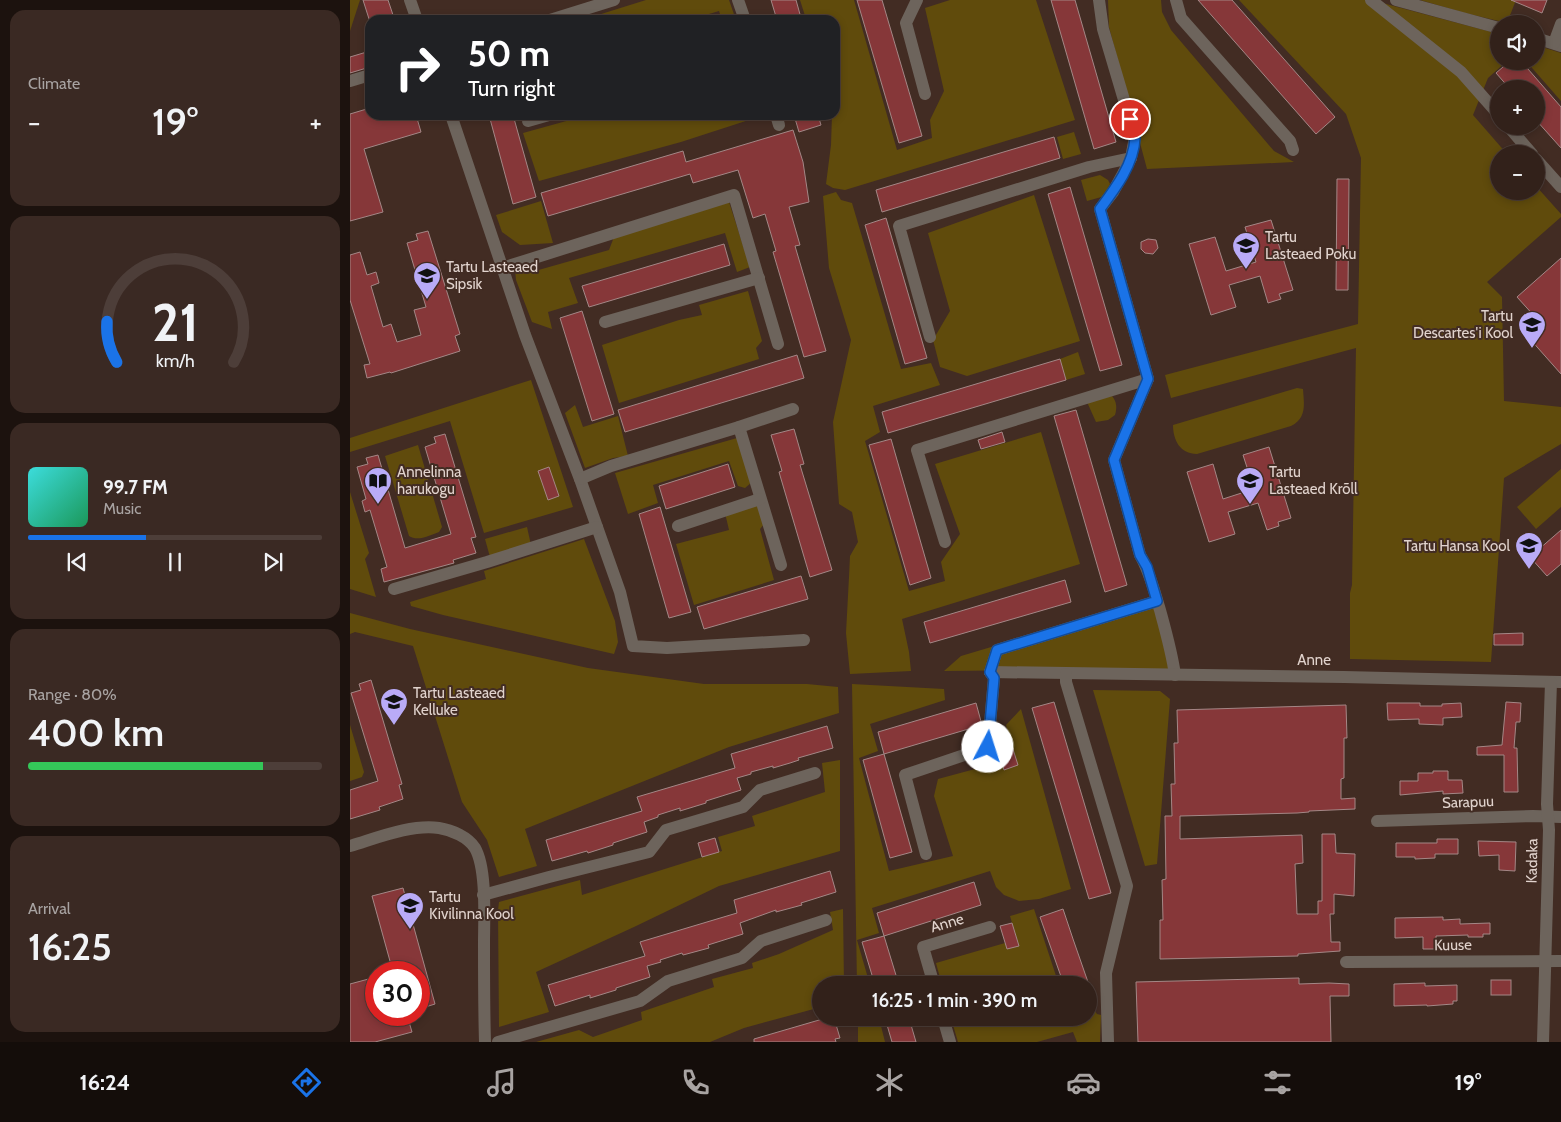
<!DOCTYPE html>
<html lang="en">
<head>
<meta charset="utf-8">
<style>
	body { margin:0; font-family:Cabin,sans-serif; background:#3a2923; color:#f1f3f6; height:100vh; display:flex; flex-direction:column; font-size:19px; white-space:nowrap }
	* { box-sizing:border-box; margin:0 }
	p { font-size:16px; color:#a8a3a2 }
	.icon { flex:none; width:28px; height:28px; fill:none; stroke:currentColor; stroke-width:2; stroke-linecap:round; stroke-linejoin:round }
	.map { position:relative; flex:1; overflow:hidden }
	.side { display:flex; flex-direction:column; gap:10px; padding:10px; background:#1c120e; width:350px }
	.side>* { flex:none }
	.banner { position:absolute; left:15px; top:15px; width:475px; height:105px; border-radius:15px; box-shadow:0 2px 8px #0003,0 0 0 1px #4d3e39; background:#202124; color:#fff; overflow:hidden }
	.buttons { position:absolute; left:1140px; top:15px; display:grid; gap:10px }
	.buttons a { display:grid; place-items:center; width:55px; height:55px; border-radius:50%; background:#32211a; box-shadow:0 2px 8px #0003,0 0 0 1px #4d3e39; font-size:25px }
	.speed { position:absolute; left:15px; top:961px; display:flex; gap:10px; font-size:25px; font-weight:700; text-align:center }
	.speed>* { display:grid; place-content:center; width:65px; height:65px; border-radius:50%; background:#32211a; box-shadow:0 2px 8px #0003,0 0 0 1px #4d3e39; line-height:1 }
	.speed .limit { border:8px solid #d22; background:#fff; color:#111 }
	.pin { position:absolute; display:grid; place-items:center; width:42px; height:42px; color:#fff; margin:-21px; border:2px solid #fff; border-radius:50%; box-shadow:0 1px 5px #0007 }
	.me { position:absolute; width:55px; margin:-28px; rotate:5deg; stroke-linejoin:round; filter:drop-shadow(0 0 4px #0008) }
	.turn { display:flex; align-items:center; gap:18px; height:105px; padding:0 20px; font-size:22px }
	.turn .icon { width:65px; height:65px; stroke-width:2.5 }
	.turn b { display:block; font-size:35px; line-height:42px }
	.big { font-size:38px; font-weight:600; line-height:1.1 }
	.side .widget { flex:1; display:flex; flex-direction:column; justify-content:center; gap:8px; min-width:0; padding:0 18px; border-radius:15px; background:#3a2923 }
	.side .dial { align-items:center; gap:0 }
	.dial svg { height:130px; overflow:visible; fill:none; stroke:#4d3e39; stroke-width:7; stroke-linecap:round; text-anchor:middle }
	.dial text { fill:#f1f3f6; stroke:none }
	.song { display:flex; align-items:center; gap:15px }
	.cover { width:60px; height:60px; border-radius:8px; background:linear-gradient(135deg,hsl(180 70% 55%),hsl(150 70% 35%)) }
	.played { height:5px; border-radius:2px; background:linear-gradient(90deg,#1a73e8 40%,#4d3e39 40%) }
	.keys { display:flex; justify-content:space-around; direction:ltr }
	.heat { display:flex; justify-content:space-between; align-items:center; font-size:28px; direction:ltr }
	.charge { height:8px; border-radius:4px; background:linear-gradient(90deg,#34c759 80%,#4d3e39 0) }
	.trip { position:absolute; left:462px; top:976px; width:285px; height:50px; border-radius:25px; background:#32211a; box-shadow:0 2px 8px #0003,0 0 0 1px #4d3e39; font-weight:600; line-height:50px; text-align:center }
	.tabs { display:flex; height:80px; justify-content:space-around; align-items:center; background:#140d0a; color:#a8a3a2 }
	.tabs .icon { width:35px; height:35px }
	.tabs .current { color:#1a73e8 }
	.tabs b { font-size:22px; color:#f1f3f6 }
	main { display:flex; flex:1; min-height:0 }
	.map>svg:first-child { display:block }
</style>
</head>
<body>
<main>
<section class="side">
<div class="widget"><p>Climate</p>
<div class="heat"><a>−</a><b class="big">19°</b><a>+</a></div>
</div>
<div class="widget dial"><svg viewBox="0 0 100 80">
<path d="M14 69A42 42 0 1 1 86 69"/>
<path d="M14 69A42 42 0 0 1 8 44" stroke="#1a73e8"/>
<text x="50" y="56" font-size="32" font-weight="700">21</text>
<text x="50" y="72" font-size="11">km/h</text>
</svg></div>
<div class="widget">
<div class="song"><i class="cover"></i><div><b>99.7 FM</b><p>Music</p></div></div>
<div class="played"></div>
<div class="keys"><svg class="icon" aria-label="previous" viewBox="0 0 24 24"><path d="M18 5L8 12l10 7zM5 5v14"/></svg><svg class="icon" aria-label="pause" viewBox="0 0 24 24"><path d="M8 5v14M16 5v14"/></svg><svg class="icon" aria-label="next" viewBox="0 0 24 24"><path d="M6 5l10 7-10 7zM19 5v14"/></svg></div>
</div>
<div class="widget"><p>Range · 80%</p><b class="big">400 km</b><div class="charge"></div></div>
<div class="widget"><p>Arrival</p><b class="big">16:25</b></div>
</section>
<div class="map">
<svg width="1211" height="1042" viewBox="0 0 1211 1042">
	<rect width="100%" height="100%" fill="#422c23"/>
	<g fill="#604b0c">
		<polygon points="0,0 10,0 0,31"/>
		<polygon points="296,0 379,0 386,20 372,20 369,11 339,20 232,20"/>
		<polygon points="450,0 504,0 547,150 582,138 580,120 594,91 575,8 600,0 686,0 725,120 495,190 483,188 476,184 481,145 482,115 485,115 485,20 454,20 456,19"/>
		<polygon points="758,0 811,0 812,12 821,30 924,151 944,162 797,169 759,27"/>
		<polygon points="889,0 1021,0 1149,34 1149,61 1157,61 1138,78 1123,115 1157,154 1149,154 1149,191 1186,191 1186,186 1211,214 1211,217 1137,282 1152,297 1154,401 1211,407 1211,444 1154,478 1141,662 1000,659 1000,593 1002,585 1006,348 821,398 815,375 1008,324 1011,158 996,114"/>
		<polygon points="1070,0 1166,0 1157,23 1115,13"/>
		<polygon points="1186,45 1211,53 1211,101 1176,61 1186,61"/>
		<polygon points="238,115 405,115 405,118 331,142 189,181 173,133"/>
		<polygon points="724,132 731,154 713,159 707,137"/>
		<polygon points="750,175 758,180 760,184 755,196 737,201 731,180"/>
		<polygon points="486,192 491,200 502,203 551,369 581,363 590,385 523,406 530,432 515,441 559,591 595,581 591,562 610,534 585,464 691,432 730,564 552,619 559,652 561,671 500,674 496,633 499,577 500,556 508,542 502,512 489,504 483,422 501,340 479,268 473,196"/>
		<polygon points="684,195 730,341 617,376 590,367 583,340 600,311 578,233"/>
		<polygon points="191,201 203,243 170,245 152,232 146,215"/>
		<polygon points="379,202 400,267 387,272 375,233 219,278 228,303 198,312 202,329 182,322 166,280 165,269 178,258 185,271 259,250 264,237"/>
		<polygon points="398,291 412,341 406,348 409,359 269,403 252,345 329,320 352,315 349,305"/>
		<polygon points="728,352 735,374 716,380 710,359"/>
		<polygon points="181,380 223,507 134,533 100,421 0,452 0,438"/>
		<path d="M947,388l6,1c1,15 4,29 -12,37l-94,28c-17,0 -24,-14 -24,-29z"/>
		<path d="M762,396c5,6 5,12 3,19l-7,5 -12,2 -9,-20z"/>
		<polygon points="225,405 233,427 268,416 278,456 263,458 235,468 215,413"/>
		<polygon points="387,438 402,482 395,488 388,486 379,461 303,485 308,503 278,514 265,473"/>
		<path d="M68,445l24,82 -3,5c-9,3 -21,10 -30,4l-24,-80z"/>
		<polygon points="1211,469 1211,507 1186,529 1167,507"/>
		<polygon points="0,492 19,553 15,559 26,597 0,589"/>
		<polygon points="415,500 420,517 410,529 424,580 344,605 326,544 379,530 375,513"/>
		<polygon points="177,527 181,545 140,557 135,539"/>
		<polygon points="234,539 265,621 268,642 264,654 93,615 61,606 60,602 136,579 134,571"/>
		<polygon points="806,598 828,669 594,671 611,656"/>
		<polygon points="0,613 60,629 238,668 354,684 457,684 488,687 489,713 379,747 175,829 187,866 149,877 137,840 112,802 63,646 5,632 0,634"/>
		<polygon points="502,684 594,689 595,700 520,724 528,751 509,758 539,871 603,856 584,796 588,779 651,762 654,770 667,765 656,725 671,709 721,889 689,899 669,901 654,895 646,887 640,871 522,908 529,933 507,940 520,985 507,985"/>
		<polygon points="743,690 810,691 820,699 807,864 795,866"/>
		<polygon points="0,725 14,772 12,777 0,781"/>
		<polygon points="490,760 490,851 369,886 284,927 186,972 199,1012 149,1027 148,910 149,902 230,880 232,895 372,851 368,837 405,826 402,816 475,792 472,763"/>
		<polygon points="493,909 494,985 471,985 471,1007 394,1028 360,1042 186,1042 229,1030 243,1037 292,1020 291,1012 364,987 362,979 403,968 402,963 429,954 483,930 480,912"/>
		<polygon points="684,909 709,985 592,985 586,963 655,943 657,949 669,946 660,916"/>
		<polygon points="742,1007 747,1014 751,1015 750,1042 727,1042 723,1032 687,1042 608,1042 601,1018 739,1018 739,1008"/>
		<polygon points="508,1018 529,1018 535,1042 508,1042"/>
	</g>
	<g fill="#863739" stroke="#a48786">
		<polygon points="13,0 38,0 43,15 28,20 20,20 20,22"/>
		<polygon points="421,0 446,0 451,18 442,20 427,20"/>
		<polygon points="507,0 532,0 572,136 549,143"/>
		<polygon points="701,0 725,0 766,142 744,149"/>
		<polygon points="848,0 882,0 985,117 966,134"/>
		<polygon points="1161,0 1197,0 1192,13"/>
		<polygon points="20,51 20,67 0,73 0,57"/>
		<polygon points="1160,61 1171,61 1211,107 1211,148 1186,120 1186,89 1160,89 1146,73"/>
		<polygon points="20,108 20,115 66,115 71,132 14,149 33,212 0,221 0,114"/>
		<polygon points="139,115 163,115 186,197 163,204"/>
		<polygon points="444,115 468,115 471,125 449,132"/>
		<polygon points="443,130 453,162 459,202 439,207 450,245 445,246 476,351 454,357 423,252 426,251 415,214 403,218 388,170 343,183 340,174 198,216 191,193 333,151 336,162"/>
		<polygon points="704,137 710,158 532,212 526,190"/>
		<polygon points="987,179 999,179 998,290 986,290"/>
		<polygon points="720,187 772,365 750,371 698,194"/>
		<polygon points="536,218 577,358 555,364 515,225"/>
		<polygon points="921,220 943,290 929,294 931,299 918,303 910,276 879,285 886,307 861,315 839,244 865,237 876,271 906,262 895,227"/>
		<polygon points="78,231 110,334 105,336 110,351 41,373 40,372 17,378 14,365 20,364 0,300 0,255 10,252 17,275 26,272 29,283 21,286 33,327 41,324 47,342 71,335 64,310 76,307 57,243 68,240 66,234"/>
		<polygon points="798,239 806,240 808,248 803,254 795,253 791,249 791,242"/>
		<polygon points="374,244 380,265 239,307 232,286"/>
		<polygon points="1211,258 1211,374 1172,330 1186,318 1167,297"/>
		<polygon points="232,311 264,414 242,421 210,318"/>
		<polygon points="447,355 454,378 275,432 268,410"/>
		<polygon points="710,359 716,380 538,433 532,412"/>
		<polygon points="726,410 777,585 755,592 704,416"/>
		<polygon points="444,429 454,464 450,465 482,570 460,577 429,472 432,471 421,435"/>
		<polygon points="652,432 655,442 631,449 628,440"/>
		<polygon points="95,434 126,537 121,538 126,553 103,560 104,563 34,582 31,569 37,567 20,510 15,512 12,501 16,499 7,467 18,464 16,458 28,455 55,548 101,534 75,447 86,443 84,437"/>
		<polygon points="541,439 581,578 560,585 519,445"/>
		<polygon points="919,447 941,518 928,522 929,526 917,530 908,503 878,512 885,534 859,542 837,472 863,464 873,499 904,489 893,455"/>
		<polygon points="378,464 385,487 316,509 309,486"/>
		<polygon points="199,467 209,496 198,500 188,471"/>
		<polygon points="310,507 341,612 319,618 289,514"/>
		<polygon points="1211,530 1211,564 1197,576 1180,557"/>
		<polygon points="451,576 458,599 354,629 347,607"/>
		<polygon points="715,580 721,602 580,643 574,622"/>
		<polygon points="1173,633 1173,645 1144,645 1144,634"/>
		<polygon points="21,680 52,784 49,785 53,799 29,807 30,810 0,819 0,790 28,781 1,693 11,690 9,684"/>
		<polygon points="704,702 761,893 739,899 682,708"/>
		<polygon points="1156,702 1171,703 1170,722 1166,722 1164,748 1167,748 1168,792 1154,792 1154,755 1127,755 1127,747 1152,745"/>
		<polygon points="626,703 632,725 534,754 528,732"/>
		<polygon points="1037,703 1070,703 1070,706 1092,706 1092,704 1111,703 1112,717 1093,718 1093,725 1069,724 1069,719 1038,720"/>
		<polygon points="996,705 997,738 994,738 994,778 991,779 991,799 1005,798 1005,809 959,811 959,812 947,813 830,816 830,839 952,835 953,863 945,864 947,914 968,914 968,901 972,901 972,834 985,834 986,853 1005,854 1004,896 984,894 984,914 980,914 981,942 990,942 990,951 948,954 948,956 810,959 810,920 813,920 812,880 816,879 815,816 822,816 821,784 825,784 824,743 828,743 827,710"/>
		<polygon points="477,726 483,748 448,758 449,760 440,763 423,768 423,766 401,772 401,774 387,778 391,790 356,801 356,803 330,811 330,808 308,815 308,817 294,822 297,832 263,843 263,845 238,853 237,851 202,861 196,840 292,811 287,797 385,768 381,754"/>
		<polygon points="661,743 668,765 654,770 647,747"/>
		<polygon points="534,754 562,852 540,858 513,760"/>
		<polygon points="1083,771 1098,771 1098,780 1112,780 1113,793 1093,794 1093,791 1050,795 1050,781 1068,781 1068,773 1083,773"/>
		<polygon points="365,838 369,852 352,857 348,843"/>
		<polygon points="1087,839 1108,839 1108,854 1085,854 1085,858 1065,859 1065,857 1046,857 1046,843 1087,843"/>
		<polygon points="1128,841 1166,842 1165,871 1149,870 1149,855 1129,856"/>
		<polygon points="480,871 486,892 451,903 452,905 426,912 426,910 390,923 393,934 358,945 359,948 333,955 332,953 310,960 311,962 297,966 300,977 266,988 266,990 240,998 240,995 205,1006 198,985 295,956 290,942 387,913 384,900"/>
		<polygon points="624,882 631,905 534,936 527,913"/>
		<polygon points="53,888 85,1004 69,1009 69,972 43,972 22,896"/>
		<polygon points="713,909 723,939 739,985 714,985 690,917"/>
		<polygon points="1093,917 1093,920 1110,919 1110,924 1140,923 1140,934 1133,934 1133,937 1118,937 1118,935 1086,936 1086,949 1073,949 1073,937 1045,938 1045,918"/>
		<polygon points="662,923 669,946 657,949 650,926"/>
		<polygon points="534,936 549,985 525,985 512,942"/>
		<polygon points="26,977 26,1015 57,1015 62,1032 25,1042 0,1042 0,984"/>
		<polygon points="949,978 949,984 979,983 999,984 999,996 980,996 981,1042 788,1042 786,982"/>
		<rect x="1141" y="980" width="20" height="15"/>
		<polygon points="1075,983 1075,986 1107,985 1107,1001 1103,1001 1103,1004 1077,1006 1077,1005 1044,1006 1044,984"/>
		<polygon points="476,1018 484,1018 490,1038 485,1039 486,1042 404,1042 404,1039"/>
		<polygon points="535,1018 559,1018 566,1042 542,1042"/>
	</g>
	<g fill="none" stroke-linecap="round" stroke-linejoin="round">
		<g stroke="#6d645c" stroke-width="12">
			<polyline points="60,0 67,20"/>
			<polyline points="388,0 395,20"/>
			<polyline points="567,0 556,23 575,94"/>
			<path d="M749,0l4,29 32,108 -4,21 -7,14 -11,20 -13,17 48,170 -34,81 26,95c10,17 14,36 20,55 6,22 12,43 15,65"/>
			<polyline points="826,0 831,18 940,141 943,150"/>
			<polyline points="1021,0 1111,72 1149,115"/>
			<polyline points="1046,0 1149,28"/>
			<polyline points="200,20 264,0"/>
			<polyline points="1186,38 1211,46"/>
			<polyline points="1204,43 1211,24"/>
			<polyline points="0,81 20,75"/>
			<polyline points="101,115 175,335 230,479 270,592 283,646 317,648 454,640"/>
			<polyline points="426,115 429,125"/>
			<polyline points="178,121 199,115"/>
			<polyline points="1158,126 1182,154"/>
			<polyline points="1186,159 1211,187"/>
			<polyline points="152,268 384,195 428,344"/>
			<polyline points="255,322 409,278"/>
			<polyline points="580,337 549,226 739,167 781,158"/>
			<polyline points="389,427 431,565"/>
			<polyline points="230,479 261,466 389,427 443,409"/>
			<polyline points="328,526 410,499"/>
			<polyline points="595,542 567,450 798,379"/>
			<polyline points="44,589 137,562 247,527"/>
			<polyline points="640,672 994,677 1211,682"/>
			<polyline points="640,672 647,650 807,601"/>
			<polyline points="716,674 716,682 777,886 756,973 758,1042"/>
			<polyline points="1027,821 1183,816 1211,817"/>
			<path d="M0,846c27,-8 61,-22 89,-18 13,2 29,9 36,20 12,21 9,71 9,95 0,33 0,66 1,99"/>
			<polyline points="576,854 555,775 638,747 644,678 640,672"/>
			<polyline points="133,895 199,877 299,852 316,830 393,807 410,790 465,773"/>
			<polyline points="996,962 1211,961"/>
			<polyline points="584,985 573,947 640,927"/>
			<polyline points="593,1018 600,1042"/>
			<polyline points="148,1042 290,1001 318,981 392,958 411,941 476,920"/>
			<polyline points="1193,1042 1199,830 1197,804 1201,682"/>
		</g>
	</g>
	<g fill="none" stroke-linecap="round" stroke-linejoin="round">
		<defs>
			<path id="route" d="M638,747l6,-69 -4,-6 7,-22 160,-49 -10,-34 -7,-12 -26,-95 34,-81 -48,-170c15,-20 34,-45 35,-71 0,-6 -3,-13 -5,-19"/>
		</defs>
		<use href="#route" stroke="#114b97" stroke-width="12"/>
		<use href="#route" stroke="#1a73e8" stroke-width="9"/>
	</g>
	<defs>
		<symbol id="school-pin" viewBox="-11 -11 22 30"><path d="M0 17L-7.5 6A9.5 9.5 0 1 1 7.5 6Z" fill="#b9abf7" stroke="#422c23"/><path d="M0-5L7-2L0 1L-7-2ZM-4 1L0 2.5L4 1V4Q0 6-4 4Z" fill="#111"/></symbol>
		<symbol id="library-pin" viewBox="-11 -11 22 30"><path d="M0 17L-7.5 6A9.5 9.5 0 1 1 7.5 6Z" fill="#b9abf7" stroke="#422c23"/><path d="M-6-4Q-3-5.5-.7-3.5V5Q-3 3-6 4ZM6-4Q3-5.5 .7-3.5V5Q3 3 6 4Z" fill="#111"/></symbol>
	</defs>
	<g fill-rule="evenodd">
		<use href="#school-pin" x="880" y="230" width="32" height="43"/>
		<use href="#school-pin" x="61" y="260" width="32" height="43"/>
		<use href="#school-pin" x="1166" y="309" width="32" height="43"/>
		<use href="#library-pin" x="12" y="465" width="32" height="43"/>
		<use href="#school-pin" x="884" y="465" width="32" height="43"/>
		<use href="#school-pin" x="1163" y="530" width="32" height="43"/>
		<use href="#school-pin" x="28" y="686" width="32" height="43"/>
		<use href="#school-pin" x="44" y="890" width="32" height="43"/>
	</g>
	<g text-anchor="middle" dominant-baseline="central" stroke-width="4" stroke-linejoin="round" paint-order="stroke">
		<g font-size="15" fill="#e1d3cd" stroke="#422c23" text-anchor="start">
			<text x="915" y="237">Tartu<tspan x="915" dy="17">Lasteaed Poku</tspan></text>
			<text x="96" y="267">Tartu Lasteaed<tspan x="96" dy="17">Sipsik</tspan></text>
			<text x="1163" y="316" text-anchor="end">Tartu<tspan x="1163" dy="17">Descartes'i Kool</tspan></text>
			<text x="47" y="472">Annelinna<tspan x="47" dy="17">harukogu</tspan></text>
			<text x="919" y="472">Tartu<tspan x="919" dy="17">Lasteaed Krõll</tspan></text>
			<text x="1160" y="546" text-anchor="end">Tartu Hansa Kool</text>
			<text x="63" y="693">Tartu Lasteaed<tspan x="63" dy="17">Kelluke</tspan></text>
			<text x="79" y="897">Tartu<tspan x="79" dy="17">Kivilinna Kool</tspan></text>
		</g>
		<g font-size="15" fill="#e1d3cd" stroke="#422c23">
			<text x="964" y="660">Anne</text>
			<text transform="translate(1118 802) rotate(-2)">Sarapuu</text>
			<text transform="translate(1182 861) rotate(-89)">Kadaka</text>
			<text transform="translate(597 923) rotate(-16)">Anne</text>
			<text transform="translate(1103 945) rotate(-1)">Kuuse</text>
		</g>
	</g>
</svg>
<div class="buttons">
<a><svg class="icon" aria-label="sound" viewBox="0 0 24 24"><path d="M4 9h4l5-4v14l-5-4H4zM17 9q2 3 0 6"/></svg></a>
<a>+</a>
<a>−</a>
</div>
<div class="speed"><div class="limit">30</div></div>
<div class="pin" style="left:780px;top:119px;background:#d93025"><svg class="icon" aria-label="arrive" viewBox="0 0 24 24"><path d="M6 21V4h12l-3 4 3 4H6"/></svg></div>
<svg class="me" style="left:638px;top:747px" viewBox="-20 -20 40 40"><circle r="19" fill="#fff"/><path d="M0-13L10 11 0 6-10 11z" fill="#1a73e8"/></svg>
<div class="trip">16:25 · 1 min · 390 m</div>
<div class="banner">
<div class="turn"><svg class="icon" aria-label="right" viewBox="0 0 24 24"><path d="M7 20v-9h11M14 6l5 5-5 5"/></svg><div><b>50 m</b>Turn right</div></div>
</div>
</div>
</main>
<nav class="tabs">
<b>16:24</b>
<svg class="icon current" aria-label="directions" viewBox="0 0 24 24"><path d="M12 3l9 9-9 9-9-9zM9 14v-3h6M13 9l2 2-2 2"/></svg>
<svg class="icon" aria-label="music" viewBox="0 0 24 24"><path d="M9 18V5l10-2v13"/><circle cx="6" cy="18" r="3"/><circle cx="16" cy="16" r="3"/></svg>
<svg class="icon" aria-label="phone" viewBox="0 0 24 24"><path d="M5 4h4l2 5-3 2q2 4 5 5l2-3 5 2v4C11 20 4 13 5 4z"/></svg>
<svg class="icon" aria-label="climate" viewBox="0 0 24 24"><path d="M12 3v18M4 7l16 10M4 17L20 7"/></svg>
<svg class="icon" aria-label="car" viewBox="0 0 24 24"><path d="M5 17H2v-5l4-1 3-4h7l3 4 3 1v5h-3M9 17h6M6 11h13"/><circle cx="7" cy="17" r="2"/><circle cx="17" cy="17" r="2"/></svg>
<svg class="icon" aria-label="filters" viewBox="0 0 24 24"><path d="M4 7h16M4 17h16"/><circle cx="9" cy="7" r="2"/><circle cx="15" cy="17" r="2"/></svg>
<b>19°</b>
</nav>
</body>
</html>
